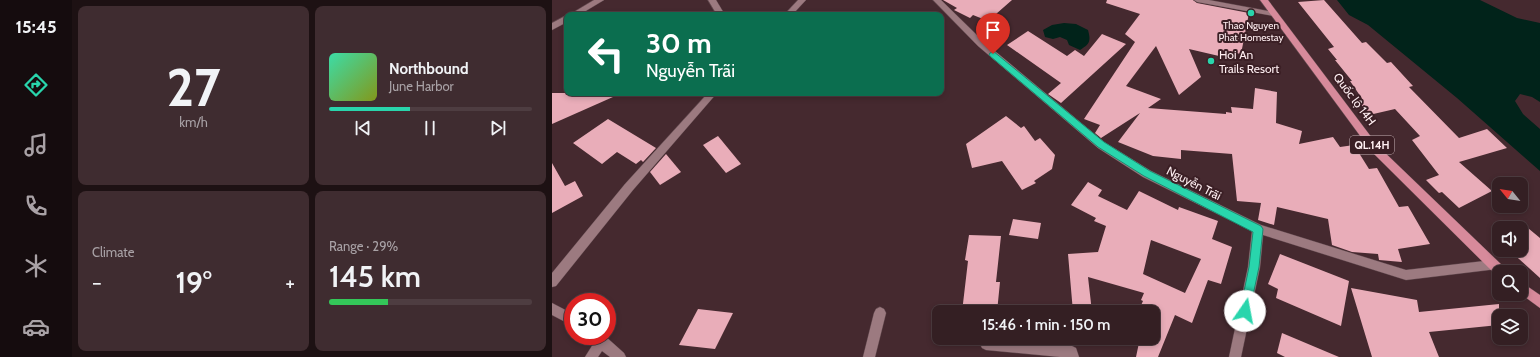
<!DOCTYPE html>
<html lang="en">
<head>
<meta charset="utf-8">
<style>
	body { margin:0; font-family:Cabin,sans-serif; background:#3f2c30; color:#f1f3f6; height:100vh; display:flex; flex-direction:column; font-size:15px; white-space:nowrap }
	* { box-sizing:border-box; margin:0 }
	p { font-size:13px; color:#a9a2a6 }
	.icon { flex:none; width:22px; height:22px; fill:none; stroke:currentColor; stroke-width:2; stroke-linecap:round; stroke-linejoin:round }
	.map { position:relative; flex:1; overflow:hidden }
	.details { display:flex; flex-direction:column; gap:6px; padding:6px; background:#1d1113; width:480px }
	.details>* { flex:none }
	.guide { position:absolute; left:12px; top:12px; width:380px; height:84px; border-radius:8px; box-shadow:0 2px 6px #0003,0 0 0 1px #4e3d41; background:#0b6e4f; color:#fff; overflow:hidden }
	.needle { width:26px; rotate:300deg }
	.controls { position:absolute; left:940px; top:177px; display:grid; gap:8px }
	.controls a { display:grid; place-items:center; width:36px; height:36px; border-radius:8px; background:#341f23; box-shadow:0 2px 6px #0003,0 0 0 1px #4e3d41; font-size:20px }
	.speed { position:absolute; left:12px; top:293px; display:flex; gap:8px; font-size:20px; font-weight:700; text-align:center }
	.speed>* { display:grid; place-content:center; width:52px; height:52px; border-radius:50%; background:#341f23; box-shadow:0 2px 6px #0003,0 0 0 1px #4e3d41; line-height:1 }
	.speed .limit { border:6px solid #d22; background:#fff; color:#111 }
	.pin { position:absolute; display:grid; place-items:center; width:34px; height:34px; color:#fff; margin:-41px -17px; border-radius:50% 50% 50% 0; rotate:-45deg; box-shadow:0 0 4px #0007 }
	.pin .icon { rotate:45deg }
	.me { position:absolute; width:44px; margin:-22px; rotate:12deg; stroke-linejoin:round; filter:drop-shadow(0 0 3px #0008) }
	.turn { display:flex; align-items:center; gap:14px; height:84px; padding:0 16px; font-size:18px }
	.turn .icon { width:52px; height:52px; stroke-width:2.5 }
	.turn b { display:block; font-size:28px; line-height:34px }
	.big { font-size:30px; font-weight:600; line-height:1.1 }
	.details .card { flex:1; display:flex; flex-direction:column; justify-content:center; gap:6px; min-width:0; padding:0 14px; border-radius:8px; background:#3f2c30 }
	.details .dial { align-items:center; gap:0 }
	.dial b { font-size:52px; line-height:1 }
	.song { display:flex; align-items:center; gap:12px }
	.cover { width:48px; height:48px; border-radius:6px; background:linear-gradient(135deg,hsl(160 70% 55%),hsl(70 70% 35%)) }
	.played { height:4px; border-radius:2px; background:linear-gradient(90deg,#29d5ac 40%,#4e3d41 40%) }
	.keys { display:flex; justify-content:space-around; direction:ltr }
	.heat { display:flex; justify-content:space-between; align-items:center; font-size:22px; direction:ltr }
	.charge { height:6px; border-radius:3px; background:linear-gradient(90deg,#34c759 29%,#4e3d41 0) }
	.details .tiles { flex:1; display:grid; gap:6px; grid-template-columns:repeat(2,1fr) }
	.trip { position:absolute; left:380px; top:305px; width:228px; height:40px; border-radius:8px; background:#341f23; box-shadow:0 2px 6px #0003,0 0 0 1px #4e3d41; font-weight:600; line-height:40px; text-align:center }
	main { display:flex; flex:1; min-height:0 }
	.tabs { display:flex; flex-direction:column; width:72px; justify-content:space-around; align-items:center; background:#150c0e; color:#a9a2a6 }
	.tabs .icon { width:28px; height:28px }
	.tabs .selected { color:#29d5ac }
	.tabs b { font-size:18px; color:#f1f3f6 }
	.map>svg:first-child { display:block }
</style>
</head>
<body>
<main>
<nav class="tabs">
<b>15:45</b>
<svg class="icon selected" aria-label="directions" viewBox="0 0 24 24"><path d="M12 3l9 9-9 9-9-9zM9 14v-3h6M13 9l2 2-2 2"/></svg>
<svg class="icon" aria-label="music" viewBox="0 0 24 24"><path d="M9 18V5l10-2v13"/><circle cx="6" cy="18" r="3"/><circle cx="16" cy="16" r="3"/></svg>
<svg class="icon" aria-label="phone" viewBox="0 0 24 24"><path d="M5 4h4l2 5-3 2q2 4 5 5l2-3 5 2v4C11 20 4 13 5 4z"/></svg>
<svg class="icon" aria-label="climate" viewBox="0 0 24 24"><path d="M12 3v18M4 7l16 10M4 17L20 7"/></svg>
<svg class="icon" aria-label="car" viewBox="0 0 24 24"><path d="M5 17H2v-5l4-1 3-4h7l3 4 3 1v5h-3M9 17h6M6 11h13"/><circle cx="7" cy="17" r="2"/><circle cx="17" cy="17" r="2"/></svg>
</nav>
<section class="details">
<div class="tiles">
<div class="card dial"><b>27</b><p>km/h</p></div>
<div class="card">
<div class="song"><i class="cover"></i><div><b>Northbound</b><p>June Harbor</p></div></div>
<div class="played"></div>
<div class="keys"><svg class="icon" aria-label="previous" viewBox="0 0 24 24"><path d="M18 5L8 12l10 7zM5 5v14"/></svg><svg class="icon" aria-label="pause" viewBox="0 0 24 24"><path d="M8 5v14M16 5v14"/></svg><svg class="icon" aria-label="next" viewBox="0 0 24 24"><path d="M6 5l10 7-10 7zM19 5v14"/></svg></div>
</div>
<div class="card"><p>Climate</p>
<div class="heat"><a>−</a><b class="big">19°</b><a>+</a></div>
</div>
<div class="card"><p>Range · 29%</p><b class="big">145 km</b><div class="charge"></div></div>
</div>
</section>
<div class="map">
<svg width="988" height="357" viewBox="0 0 988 357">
	<rect width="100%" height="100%" fill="#45292f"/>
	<g fill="#01231a">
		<polygon points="785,0 928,0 965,18 988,23 988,102 980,97 968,94 963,101 971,114 988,129 988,171 905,98 816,25 797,15"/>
		<path d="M512,23l12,1 12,6c3,11 2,14 -8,20l-11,-5 -2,-5 -7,-3 -7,2 -8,-2 -2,-7 9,-5z"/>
	</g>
	<g fill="#e9adb9" fill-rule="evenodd">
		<polygon points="391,0 460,0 436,21 421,15 418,18 402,10 405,8"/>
		<polygon points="555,0 641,0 645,3 697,13 689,54 669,50 667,56 637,49 649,77 627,95 604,46 574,86 609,99 596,108 674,114 674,112 680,113 679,107 701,109 703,88 725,92 724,123 750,131 747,144 781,137 788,147 802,145 817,169 825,168 847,207 856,206 878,244 846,249 850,262 827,260 826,254 800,252 780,245 776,219 725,207 722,225 706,220 709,203 685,201 680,154 629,150 629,159 601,156 566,142 588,113 549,138 543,133 548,125 532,119 583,42 573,34 588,14 554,3"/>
		<polygon points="772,0 810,43 814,42 835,63 839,62 861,86 857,87 907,138 935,129 955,148 907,162 940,191 907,208 890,192 887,193 874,180 887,175 860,140 868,136 843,109 817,115 806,101 811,100 798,81 800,81 783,60 785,60 776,49 782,47 746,2"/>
		<polygon points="476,31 515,56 523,50 532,56 550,34 574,44 509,103 496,94 509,83 455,45"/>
		<polygon points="0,93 70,93 0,124"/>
		<polygon points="454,116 469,128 472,126 483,141 488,138 503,155 500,169 482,181 484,183 470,190 450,161 420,168 414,144"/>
		<polygon points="56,119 104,148 91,162 89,160 84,164 65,152 50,164 21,143"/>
		<polygon points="166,136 189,164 174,173 151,145"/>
		<polygon points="114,154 129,172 108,185 98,172"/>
		<polygon points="0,163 13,186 23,181 31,196 0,213"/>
		<path d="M536,182l14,8 -4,6 29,14 12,-19 39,19 1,-3 39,14 -6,18 20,8 -11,37 -13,-4 -16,43 -17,-8 -17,42h-22l4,-19h13v-26h-15l5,-11 -2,-1 3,-7 -56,-16 4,35h-19l-5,-58 30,-2 8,-26 -12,-5 2,-3 -25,-13zM599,240l50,19 -16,34 -42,-19z"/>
		<polygon points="461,219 489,223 486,239 457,235"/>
		<polygon points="971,224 988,238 988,278 957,250 969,250 969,228 965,228"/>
		<polygon points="417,235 449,236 444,282 448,282 445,312 410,312 416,261 413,260"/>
		<polygon points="728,254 797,281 789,326 724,298 726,289 716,284"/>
		<polygon points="799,288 865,300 867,312 947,304 947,325 877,332 887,357 820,357"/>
		<polygon points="146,309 181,313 163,349 127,345"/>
		<polygon points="730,333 787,357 733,357 725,353"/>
	</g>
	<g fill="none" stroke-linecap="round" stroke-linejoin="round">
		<defs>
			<polygon id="lane" points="642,0 657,0 722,12 726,14 722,16 645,2"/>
			<g id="street">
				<polygon points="42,0 52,0 27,15 17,15"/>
				<polygon points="156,0 164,0 173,15 165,15"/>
				<polygon points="246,0 254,0 240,15 232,15"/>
				<polygon points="381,0 389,0 432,42 552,142 599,171 709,225 854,270 941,260 945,261 947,265 945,269 854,280 711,235 708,267 689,357 677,357 696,267 700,231 591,177 546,148 426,46"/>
				<polygon points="15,15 15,22 0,30 0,23"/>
				<polygon points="156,93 165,93 81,190 4,286 0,287 0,273 73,184"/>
				<polygon points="0,303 21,314 21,326 0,315"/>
				<polygon points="328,307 332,309 334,313 323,357 311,357 322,313 324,309"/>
				<polygon points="41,336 53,336 72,353 74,357 58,357 50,351 46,357 33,357 43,341"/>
				<polygon points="435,338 520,346 524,348 527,357 508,357 434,350 430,348 428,344 430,340"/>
			</g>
			<g id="primary">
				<polygon points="708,0 716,0 826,146 953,268 955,272 947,272 947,276 945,276 820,152"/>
				<polygon points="969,282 988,295 988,308 969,294"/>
			</g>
		</defs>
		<use href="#lane" stroke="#5e464b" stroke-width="1"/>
		<use href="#street" stroke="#5e464b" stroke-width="1"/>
		<use href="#primary" stroke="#5e464b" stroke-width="1"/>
		<use href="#lane" fill="#9c7a80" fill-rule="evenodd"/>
		<use href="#street" fill="#9c7a80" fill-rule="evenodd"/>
		<use href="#primary" fill="#d78a9b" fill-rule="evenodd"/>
	</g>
	<polygon fill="#29d5ac" stroke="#1b8a70" points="441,51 552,142 598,171 709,226 711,229 707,267 697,314 693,316 690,314 688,311 697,267 701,232 592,176 546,147 438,56 437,54"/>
	<g fill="#29d5ac" stroke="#3b1f25" stroke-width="1.5">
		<circle cx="699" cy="13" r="4"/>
		<circle cx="659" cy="61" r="4"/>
	</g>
	<g text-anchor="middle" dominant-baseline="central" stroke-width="4" stroke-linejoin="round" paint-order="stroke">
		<g font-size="10" fill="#feeef1" stroke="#3b1f25">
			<text x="699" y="25">Thao Nguyen<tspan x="699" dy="12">Phat Homestay</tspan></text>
		</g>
		<rect fill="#3b1f25" stroke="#c4b0b4" stroke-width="1" x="798" y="136" width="44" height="18" rx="3"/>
		<g font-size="11" font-weight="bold" fill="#feeef1">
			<text x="820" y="145">QL.14H</text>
		</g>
		<g font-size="12" fill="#feeef1" stroke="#3b1f25" text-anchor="start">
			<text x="667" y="54">Hoi An<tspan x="667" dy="14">Trails Resort</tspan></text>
		</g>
		<g font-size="12" fill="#feeef1" stroke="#3b1f25">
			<text transform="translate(803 99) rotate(53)">Quốc lộ 14H</text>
			<text transform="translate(642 183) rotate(27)">Nguyễn Trãi</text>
		</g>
	</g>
</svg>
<div class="controls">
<a><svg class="needle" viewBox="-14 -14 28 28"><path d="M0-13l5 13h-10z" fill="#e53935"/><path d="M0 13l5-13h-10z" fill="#a9a2a6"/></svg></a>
<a><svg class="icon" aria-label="sound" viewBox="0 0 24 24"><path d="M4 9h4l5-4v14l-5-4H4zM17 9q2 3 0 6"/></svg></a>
<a><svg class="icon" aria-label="search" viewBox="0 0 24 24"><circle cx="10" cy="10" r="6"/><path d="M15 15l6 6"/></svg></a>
<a><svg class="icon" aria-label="layers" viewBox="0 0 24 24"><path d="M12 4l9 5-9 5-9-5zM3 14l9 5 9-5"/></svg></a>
</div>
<div class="speed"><div class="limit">30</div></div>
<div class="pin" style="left:441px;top:54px;background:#d93025"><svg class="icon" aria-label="arrive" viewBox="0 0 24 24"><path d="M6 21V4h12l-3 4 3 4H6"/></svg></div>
<svg class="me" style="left:693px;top:311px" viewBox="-20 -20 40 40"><circle r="19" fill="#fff"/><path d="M0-13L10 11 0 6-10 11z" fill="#29d5ac"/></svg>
<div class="trip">15:46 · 1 min · 150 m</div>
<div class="guide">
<div class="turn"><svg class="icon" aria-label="left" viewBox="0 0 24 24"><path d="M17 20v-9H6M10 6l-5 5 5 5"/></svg><div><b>30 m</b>Nguyễn Trãi</div></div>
</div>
</div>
</main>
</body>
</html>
